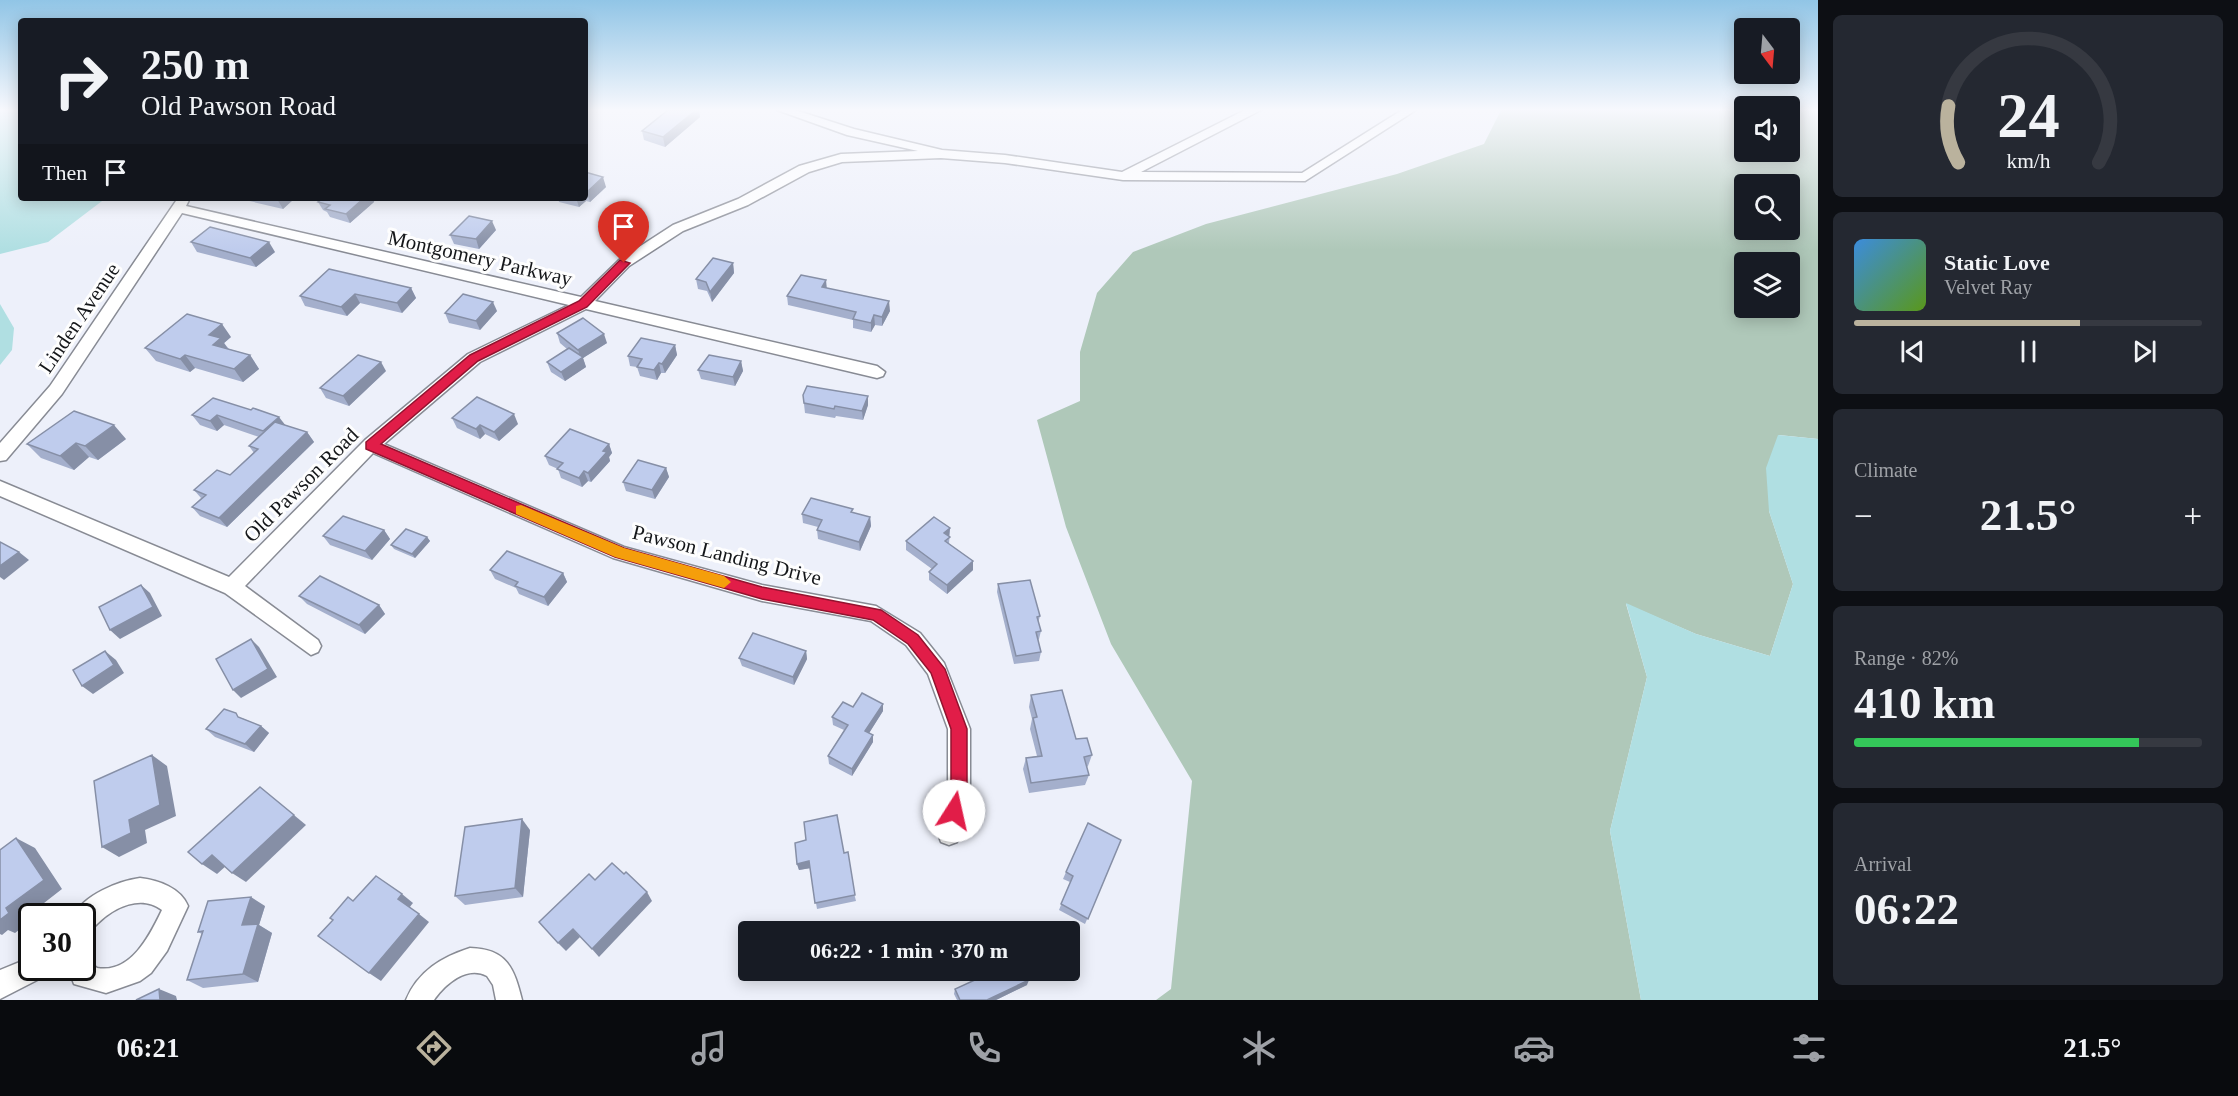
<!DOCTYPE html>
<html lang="en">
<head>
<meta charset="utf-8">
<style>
	body { margin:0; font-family:"Times New Roman",serif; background:#242831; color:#f1f3f6; height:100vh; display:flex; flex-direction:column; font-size:22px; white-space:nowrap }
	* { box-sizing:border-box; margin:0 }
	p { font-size:20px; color:#9ea1a6 }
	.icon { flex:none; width:33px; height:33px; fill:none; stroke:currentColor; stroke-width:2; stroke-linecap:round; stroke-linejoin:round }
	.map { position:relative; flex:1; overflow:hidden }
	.drawer { display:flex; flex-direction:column; gap:15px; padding:15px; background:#0d0f14; width:420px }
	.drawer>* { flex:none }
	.hud { position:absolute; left:18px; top:18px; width:570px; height:183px; border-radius:6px; box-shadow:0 3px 15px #0003; background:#171b24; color:#f1f3f6; overflow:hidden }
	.needle { width:39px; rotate:164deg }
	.controls { position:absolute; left:1734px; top:18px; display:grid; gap:12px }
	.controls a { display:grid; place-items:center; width:66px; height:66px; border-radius:6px; background:#171b24; box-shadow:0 3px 15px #0003; font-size:30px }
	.speed { position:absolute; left:18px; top:903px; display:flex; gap:12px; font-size:30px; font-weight:700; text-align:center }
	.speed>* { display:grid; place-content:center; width:78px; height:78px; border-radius:50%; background:#171b24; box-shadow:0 3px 15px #0003; line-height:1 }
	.speed .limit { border:3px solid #111; border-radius:9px; background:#fff; color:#111 }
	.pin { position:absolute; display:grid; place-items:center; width:51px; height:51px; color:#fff; margin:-62px -26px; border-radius:50% 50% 50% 0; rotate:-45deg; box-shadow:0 0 6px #0007 }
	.pin .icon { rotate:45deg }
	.me { position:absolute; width:66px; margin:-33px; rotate:10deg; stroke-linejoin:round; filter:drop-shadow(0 0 4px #0008) }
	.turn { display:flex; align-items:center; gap:21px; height:126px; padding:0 24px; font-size:27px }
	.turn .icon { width:78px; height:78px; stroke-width:2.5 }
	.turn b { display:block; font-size:42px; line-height:51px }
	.then { display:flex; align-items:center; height:57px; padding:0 24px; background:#0003; gap:12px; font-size:22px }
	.big { font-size:45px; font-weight:700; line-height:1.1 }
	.drawer .widget { flex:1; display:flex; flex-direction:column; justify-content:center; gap:9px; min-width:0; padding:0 21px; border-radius:9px; background:#242831 }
	.drawer .dial { align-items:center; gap:0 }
	.dial svg { height:156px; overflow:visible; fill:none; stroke:#363941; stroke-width:7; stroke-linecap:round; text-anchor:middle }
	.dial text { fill:#f1f3f6; stroke:none }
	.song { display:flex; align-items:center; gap:18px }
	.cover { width:72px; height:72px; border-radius:9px; background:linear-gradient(135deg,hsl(210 70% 55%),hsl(90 70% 35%)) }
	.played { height:6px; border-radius:3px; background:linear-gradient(90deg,#bab29d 65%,#363941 65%) }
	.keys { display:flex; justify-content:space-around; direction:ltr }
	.heat { display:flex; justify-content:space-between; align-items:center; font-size:33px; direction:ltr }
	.charge { height:9px; border-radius:4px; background:linear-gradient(90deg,#34c759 82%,#363941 0) }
	.trip { position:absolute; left:738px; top:921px; width:342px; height:60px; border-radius:6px; background:#171b24; box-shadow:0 3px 15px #0003; font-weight:700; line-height:60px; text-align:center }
	.menu { display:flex; height:96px; justify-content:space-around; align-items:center; background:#090b0e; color:#9ea1a6 }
	.menu .icon { width:42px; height:42px }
	.menu .selected { color:#bab29d }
	.menu b { font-size:27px; color:#f1f3f6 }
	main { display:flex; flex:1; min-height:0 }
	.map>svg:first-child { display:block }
</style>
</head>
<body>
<main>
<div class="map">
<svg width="1818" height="1000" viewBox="0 0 1818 1000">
	<rect width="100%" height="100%" fill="#edf0fa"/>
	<path fill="#afc8b9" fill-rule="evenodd" d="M1501,110h243v42h46v-42h28v329l-39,-4 -10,76 24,73 -23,72 -74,-22 -70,-30 21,73 -37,154 31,169h-485l15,-11 21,-208 -81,-137 -45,-117 -29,-107 43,-19v-49l17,-59 36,-41 73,-28 191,-50 87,-30zM1744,184h46v46h-46zM1744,262h46v46h-46z"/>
	<g fill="#b0dfe2">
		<polygon points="0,110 21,110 21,198 106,198 48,242 0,254"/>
		<polygon points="0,304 14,328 12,350 0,365"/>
		<polygon points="1778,435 1818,439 1818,1000 1641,1000 1610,831 1647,677 1626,603 1696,634 1770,656 1793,584 1769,511 1766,468"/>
	</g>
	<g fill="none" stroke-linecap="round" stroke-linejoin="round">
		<defs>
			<g id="minor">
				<polygon points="777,110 795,110 854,129 942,150 1005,155 1122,172 1245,110 1261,110 1141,172 1302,173 1402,110 1416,110 1305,181 1123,180 1005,163 941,158 842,162 809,172 748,205 683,231 629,266 595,301 877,366 885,372 883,376 877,378 586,309 480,362 384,444 624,547 762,585 876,606 920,633 944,663 970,729 970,787 957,842 949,845 941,842 938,834 948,787 948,729 928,674 906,645 871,621 762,601 613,558 373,453 245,586 318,640 321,646 318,652 311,655 225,593 0,496 0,481 229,577 365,440 468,354 569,305 182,213 62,394 6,460 0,461 0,443 50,386 178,198 190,198 186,206 581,297 619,260 673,225 738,199 799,166 841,154 918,151 847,135"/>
				<path d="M140,878c18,2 41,10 48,28l-21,45 -16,22 -11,8 -34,12 -32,-9 -6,-16h14v-11l15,11c34,6 53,-33 65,-58 -21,-16 -48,-3 -65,14 -6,5 -7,9 -15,12v-20h-9c11,-21 45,-35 67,-38z"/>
				<path d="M470,948c37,1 44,20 52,52h-26l-3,-15 -6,-9c-20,-11 -42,8 -53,24h-28c12,-29 36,-43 64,-52z"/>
				<polygon points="32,957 32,968 46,968 43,977 0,999 0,970"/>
			</g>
		</defs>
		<use href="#minor" stroke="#888b94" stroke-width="3"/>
		<use href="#minor" fill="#fff" fill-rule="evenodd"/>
	</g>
	<g fill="#a4afcc">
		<polygon points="668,110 699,110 700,117 665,147 644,140 642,131"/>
		<polygon points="585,172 606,187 590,202 586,201 579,207 559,202 558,198 585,198"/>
		<polygon points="244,198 295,198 283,209 245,200"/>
		<polygon points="323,198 375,198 374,202 350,223 330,217 327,212 323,210 318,202"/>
		<polygon points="496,230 479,249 454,244 450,235"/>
		<polygon points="191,242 275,252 256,267 197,252"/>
		<polygon points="733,263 734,273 712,302 707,291 698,289 696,279"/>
		<polygon points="411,288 416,298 402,313 360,303 347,316 305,306 300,296"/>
		<polygon points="826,288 890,311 882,326 875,325 871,332 853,328 853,320 788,305 787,296"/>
		<polygon points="497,311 480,330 449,323 445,313"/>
		<polygon points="557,333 607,343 583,358 586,367 565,381 551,372 547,362 567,349 560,343"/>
		<polygon points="231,337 224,343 229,349 250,355 259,369 243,382 195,368 190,372 156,361 145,348"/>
		<polygon points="675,345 677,355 665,373 661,373 657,380 640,376 637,367 630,366 628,356"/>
		<polygon points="741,361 743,371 735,386 701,379 698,370"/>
		<polygon points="386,371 349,406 326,398 320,388"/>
		<polygon points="803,395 868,405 863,420 836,416 835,418 805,413"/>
		<polygon points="213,398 285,425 307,432 314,442 227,527 200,516 192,507 201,498 194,490 230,475 254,453 249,446 259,437 224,425 217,431 200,425 192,415"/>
		<polygon points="452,418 518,424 499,441 485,434 480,439 457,428"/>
		<polygon points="126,439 98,460 89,457 74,470 41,458 27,444"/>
		<polygon points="609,444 612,453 609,457 610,461 591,482 588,481 582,487 561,478 558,469 549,465 545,456"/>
		<polygon points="666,468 669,477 655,499 626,491 623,482"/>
		<polygon points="853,513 870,517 871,526 860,551 818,539 817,530 818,527 803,523 802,514"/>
		<polygon points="950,528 949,544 973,561 973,570 947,594 929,580 929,572 932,569 906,550 906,541"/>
		<polygon points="384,530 390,539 372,560 330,545 323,536"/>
		<polygon points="427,537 430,541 415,558 394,549 391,545"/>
		<polygon points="490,570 563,573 567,582 548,606 519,594 516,588 495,579"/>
		<polygon points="998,584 1040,616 1038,623 1041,631 1039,639 1038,640 1041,652 1039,661 1014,664 997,592"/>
		<polygon points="299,596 379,605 385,614 365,634 307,604"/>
		<polygon points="806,651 807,659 794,685 742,666 739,658"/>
		<polygon points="1031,695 1092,755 1088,766 1087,767 1089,775 1085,785 1029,793 1023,769 1026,758 1037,756 1030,729 1032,719 1029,707"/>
		<polygon points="883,704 883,711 869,733 873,742 852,776 829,764 828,756 844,730 833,725 832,717"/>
		<polygon points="242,718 261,726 269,733 254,752 215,737 206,729"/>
		<polygon points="530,830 523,897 465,905 455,896"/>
		<polygon points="1121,840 1085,924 1059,910 1070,882 1063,879 1066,872"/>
		<polygon points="844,853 856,901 817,909 810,868 799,870 797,864"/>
		<polygon points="265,906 259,925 272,933 258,982 203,988 187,980 202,934 198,932"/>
		<polygon points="985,970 1025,970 1027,985 996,1000 957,1000 954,994 955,989 987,975"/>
	</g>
	<g fill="#868fa6">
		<polygon points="696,110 699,110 700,117 665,147 663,137"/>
		<polygon points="603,177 606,187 590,202 587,192"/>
		<polygon points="585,197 586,201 579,207 576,198 585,198"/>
		<polygon points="279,198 295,198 283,209 277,199"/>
		<polygon points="364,198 374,198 374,202 350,223 346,214"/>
		<polygon points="492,221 496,230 479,249 476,239"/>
		<polygon points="269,242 275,252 256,267 250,258"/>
		<polygon points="733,263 734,273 712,302 710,292"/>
		<polygon points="826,280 827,290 822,287"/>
		<polygon points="411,288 416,298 402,313 397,303"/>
		<polygon points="355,294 360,303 347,316 341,307"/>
		<polygon points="889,301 890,311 882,326 882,317"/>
		<polygon points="493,302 497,311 480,330 476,321"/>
		<polygon points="874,315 875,325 871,332 871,323"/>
		<polygon points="222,324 231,337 224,343 230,352 213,345 209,335"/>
		<polygon points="604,334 607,343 583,358 586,367 565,381 561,372 581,359 578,350"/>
		<polygon points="675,345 677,355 665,373 662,364"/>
		<polygon points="185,355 195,368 190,372 180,359"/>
		<polygon points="250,355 259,369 243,382 234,369"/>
		<polygon points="741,361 743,371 735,386 733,377"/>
		<polygon points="381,362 386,371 349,406 343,396"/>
		<polygon points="659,363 661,373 657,380 654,370"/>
		<polygon points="868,396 868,405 863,420 862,411"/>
		<polygon points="514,414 518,424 499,441 494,432"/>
		<polygon points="217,415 224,425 217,431 210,421"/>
		<polygon points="279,417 286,426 263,431"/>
		<polygon points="114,425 126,439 98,460 85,446"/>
		<polygon points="480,425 485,434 480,439 476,429"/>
		<polygon points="307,432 314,442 227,527 219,518"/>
		<polygon points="76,443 89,457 74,470 60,456"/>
		<polygon points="609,444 612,453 609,457 610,461 591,482 588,473 603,451"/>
		<polygon points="666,468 669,477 655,499 652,490"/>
		<polygon points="584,471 588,481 582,487 579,478"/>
		<polygon points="870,517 871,526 860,551 859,542"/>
		<polygon points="950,528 949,536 944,533"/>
		<polygon points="384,530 390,539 372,560 365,551"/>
		<polygon points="427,537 430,541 415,558 412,554"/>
		<polygon points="19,552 29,560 4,580 0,577 0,566"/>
		<polygon points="973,561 973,570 947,594 947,585"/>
		<polygon points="563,573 567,582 548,606 544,597"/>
		<polygon points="141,585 150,593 162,616 120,639 110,630"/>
		<polygon points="379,605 385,614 365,634 359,625"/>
		<polygon points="251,639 259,647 277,677 241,698 233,690"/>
		<polygon points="105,651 116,660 124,673 93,694 82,686"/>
		<polygon points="806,651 807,659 794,685 793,677"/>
		<polygon points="883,704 883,711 866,738 865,731"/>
		<polygon points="261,726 269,733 254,752 245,744"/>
		<polygon points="873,735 873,742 852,776 852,769"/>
		<polygon points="152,755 167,766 176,816 145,830 147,843 119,857 102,847 129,820"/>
		<polygon points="260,787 306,825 246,882 232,873"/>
		<polygon points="522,819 530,830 523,897 515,888"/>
		<polygon points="16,838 35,848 62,889 26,917 29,922 15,933 8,930 2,935 0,934 0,920 6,908"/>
		<polygon points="212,855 227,865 217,874 202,864"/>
		<polygon points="809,861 811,868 799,870 797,864"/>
		<polygon points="647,892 652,901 599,957 592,949"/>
		<polygon points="402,894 413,903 409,908 398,899"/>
		<polygon points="251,897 265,906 259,925 272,933 258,982 243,974 242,925"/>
		<polygon points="419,914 429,922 381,981 369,973"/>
		<polygon points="573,929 580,937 566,951 558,943"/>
		<polygon points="1029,980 1027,985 996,1000 987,1000"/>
		<polygon points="159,989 176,996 177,1000 160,1000"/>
	</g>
	<g fill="#bfcced" stroke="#868fa6" stroke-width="1.5">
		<polygon points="668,110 696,110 663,137 642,131"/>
		<polygon points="585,172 603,177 587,192 585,192"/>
		<polygon points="323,198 364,198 346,214 325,209 330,205 318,202"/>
		<polygon points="469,216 492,221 476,239 450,235"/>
		<polygon points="210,227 269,242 250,258 191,242"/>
		<polygon points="713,258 733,263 710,292 706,282 696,279"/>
		<polygon points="329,269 411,288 397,303 355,294 341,307 300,296"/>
		<polygon points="801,275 826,280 822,287 889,301 882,317 874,315 871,323 853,319 856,312 787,296"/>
		<polygon points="463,294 493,302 476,321 445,313"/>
		<polygon points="187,314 222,324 209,335 221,338 213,345 250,355 234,369 185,355 180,359 145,348"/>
		<polygon points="583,318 604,334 578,350 557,333"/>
		<polygon points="641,338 675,345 662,364 659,363 654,370 637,367 642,359 628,356"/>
		<polygon points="569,348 583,357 561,372 547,362"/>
		<polygon points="358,355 381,362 343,396 320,388"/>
		<polygon points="709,355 741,361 733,377 698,370"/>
		<polygon points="807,386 868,396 862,411 835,406 834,409 804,403 803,395"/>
		<polygon points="477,397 514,414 494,432 480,425 476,429 452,418"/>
		<polygon points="213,398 251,410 253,408 279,417 263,431 217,415 210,421 192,415"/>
		<polygon points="74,411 114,425 85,446 76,443 60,456 27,444"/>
		<polygon points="275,422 307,432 219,518 192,507 206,495 194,490 217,470 230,475 258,449 249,446"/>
		<polygon points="570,429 609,444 603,451 607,452 588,473 584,471 579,478 557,469 563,463 545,456"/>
		<polygon points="638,460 666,468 652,490 623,482"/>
		<polygon points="811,498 853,509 851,512 870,517 859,542 817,530 822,520 802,514"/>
		<polygon points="343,516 384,530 365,551 323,536"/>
		<polygon points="934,517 950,528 944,533 950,537 945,541 973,561 947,585 929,572 937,564 906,541"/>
		<polygon points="406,529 427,537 412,554 391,545"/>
		<polygon points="0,542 19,552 0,566"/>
		<polygon points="507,551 563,573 544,597 515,586 518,582 490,570"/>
		<polygon points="320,576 379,605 359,625 299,596"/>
		<polygon points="1030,580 1040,616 1037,617 1041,631 1036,632 1041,652 1016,656 998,584"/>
		<polygon points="141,585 153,607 110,630 99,607"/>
		<polygon points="753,633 806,651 793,677 739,658"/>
		<polygon points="251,639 268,669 233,690 216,659"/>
		<polygon points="105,651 114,665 82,686 73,670"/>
		<polygon points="1062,690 1076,739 1087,738 1092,755 1084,757 1089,775 1031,783 1026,758 1042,756 1033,718 1037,717 1031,695"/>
		<polygon points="862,693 883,704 865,731 873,735 852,769 828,756 848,725 832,717 843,702 853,707"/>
		<polygon points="224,709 236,713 238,717 261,726 245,744 206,729"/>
		<polygon points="152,755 160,805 129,820 131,833 102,847 94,781"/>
		<polygon points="260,787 294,815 232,873 212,855 202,864 188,852"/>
		<polygon points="837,815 844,853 848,852 855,895 815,903 809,861 797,864 795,843 806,840 804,822"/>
		<polygon points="522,819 515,888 455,896 465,827"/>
		<polygon points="1088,823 1121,840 1088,919 1061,904 1073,876 1066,872"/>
		<polygon points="16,838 44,880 6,908 9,913 0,920 0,850"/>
		<polygon points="612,863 624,874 626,872 647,892 592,949 573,929 558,943 539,922 589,874 595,880"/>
		<polygon points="376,876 402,894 398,899 419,914 369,973 318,936 333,920 330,918 348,897 353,901"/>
		<polygon points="251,897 242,925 258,924 243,974 187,980 203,931 198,932 208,901"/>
		<polygon points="989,970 1025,970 1029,980 987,1000 960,1000 955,989 990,973"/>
		<polygon points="159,989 160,1000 136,1000"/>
	</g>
	<linearGradient id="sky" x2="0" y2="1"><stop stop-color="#91c5e6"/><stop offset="0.44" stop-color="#f7f8fd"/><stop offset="1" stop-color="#f7f8fd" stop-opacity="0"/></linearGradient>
	<rect width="1818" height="250" fill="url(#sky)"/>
	<polygon fill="#e11d48" stroke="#92132f" stroke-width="1.5" points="620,260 630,263 587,307 478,361 381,444 624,548 762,587 881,610 918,635 945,669 967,729 967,787 960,817 954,819 948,817 945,811 951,787 951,729 931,673 908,644 873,620 762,599 615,557 366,449 366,442 470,355 579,301"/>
	<polygon fill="#f59e0b" points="521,505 624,548 724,576 731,582 724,588 615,557 516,514 516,506"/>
	<g text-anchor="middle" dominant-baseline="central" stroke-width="6" stroke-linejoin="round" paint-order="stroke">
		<g font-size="21" fill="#15171a" stroke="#fefefe">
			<text transform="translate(480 258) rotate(13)">Montgomery Parkway</text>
			<text transform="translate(79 318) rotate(-56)">Linden Avenue</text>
			<text transform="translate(301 485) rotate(-45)">Old Pawson Road</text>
			<text transform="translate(727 555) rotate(14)">Pawson Landing Drive</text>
		</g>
	</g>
</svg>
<div class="controls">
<a><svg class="needle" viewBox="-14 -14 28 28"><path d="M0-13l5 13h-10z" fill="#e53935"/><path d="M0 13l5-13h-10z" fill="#9ea1a6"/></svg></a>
<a><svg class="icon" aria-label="sound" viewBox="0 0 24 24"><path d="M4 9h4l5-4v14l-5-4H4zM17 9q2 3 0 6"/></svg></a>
<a><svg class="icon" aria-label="search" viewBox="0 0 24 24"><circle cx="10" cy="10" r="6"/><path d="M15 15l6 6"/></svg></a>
<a><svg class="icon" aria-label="layers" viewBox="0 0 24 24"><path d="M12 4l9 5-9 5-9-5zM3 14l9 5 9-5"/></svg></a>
</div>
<div class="speed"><div class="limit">30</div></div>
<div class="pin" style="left:624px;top:263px;background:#d93025"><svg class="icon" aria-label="arrive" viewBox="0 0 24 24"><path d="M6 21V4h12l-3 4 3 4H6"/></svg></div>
<svg class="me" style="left:954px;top:811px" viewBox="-20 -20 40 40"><circle r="19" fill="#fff"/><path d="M0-13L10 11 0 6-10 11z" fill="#e11d48"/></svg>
<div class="trip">06:22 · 1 min · 370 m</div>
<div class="hud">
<div class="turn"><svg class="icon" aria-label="right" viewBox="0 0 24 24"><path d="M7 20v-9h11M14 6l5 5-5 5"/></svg><div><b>250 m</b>Old Pawson Road</div></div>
<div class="then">Then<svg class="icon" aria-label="arrive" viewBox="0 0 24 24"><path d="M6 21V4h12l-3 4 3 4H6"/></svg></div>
</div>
</div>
<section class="drawer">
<div class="widget dial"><svg viewBox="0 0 100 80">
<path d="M14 69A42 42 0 1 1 86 69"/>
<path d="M14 69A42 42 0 0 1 9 40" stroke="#bab29d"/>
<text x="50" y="56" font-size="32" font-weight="700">24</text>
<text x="50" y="72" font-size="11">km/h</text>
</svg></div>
<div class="widget">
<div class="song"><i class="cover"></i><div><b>Static Love</b><p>Velvet Ray</p></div></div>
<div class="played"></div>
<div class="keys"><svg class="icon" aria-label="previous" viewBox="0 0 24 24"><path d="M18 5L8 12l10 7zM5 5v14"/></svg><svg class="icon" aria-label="pause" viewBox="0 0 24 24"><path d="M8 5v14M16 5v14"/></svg><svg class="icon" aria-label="next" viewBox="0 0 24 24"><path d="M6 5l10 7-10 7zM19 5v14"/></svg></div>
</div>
<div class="widget"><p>Climate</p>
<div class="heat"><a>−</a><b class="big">21.5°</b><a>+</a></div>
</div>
<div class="widget"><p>Range · 82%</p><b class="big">410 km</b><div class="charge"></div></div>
<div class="widget"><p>Arrival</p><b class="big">06:22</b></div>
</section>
</main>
<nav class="menu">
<b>06:21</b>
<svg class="icon selected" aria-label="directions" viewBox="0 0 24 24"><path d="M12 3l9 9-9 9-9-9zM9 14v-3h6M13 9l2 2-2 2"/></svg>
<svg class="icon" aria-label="music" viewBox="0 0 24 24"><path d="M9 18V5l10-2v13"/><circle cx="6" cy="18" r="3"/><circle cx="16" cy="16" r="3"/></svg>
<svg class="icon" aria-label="phone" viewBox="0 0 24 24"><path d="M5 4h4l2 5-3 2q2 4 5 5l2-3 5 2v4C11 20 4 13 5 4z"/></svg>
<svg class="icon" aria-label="climate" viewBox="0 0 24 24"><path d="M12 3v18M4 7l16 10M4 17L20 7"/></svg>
<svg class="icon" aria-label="car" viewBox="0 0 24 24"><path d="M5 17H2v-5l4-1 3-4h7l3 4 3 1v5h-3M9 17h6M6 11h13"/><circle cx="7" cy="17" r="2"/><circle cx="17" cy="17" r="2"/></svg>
<svg class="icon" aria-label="filters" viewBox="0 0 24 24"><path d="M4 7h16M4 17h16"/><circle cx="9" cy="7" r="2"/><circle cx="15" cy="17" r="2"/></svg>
<b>21.5°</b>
</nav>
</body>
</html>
